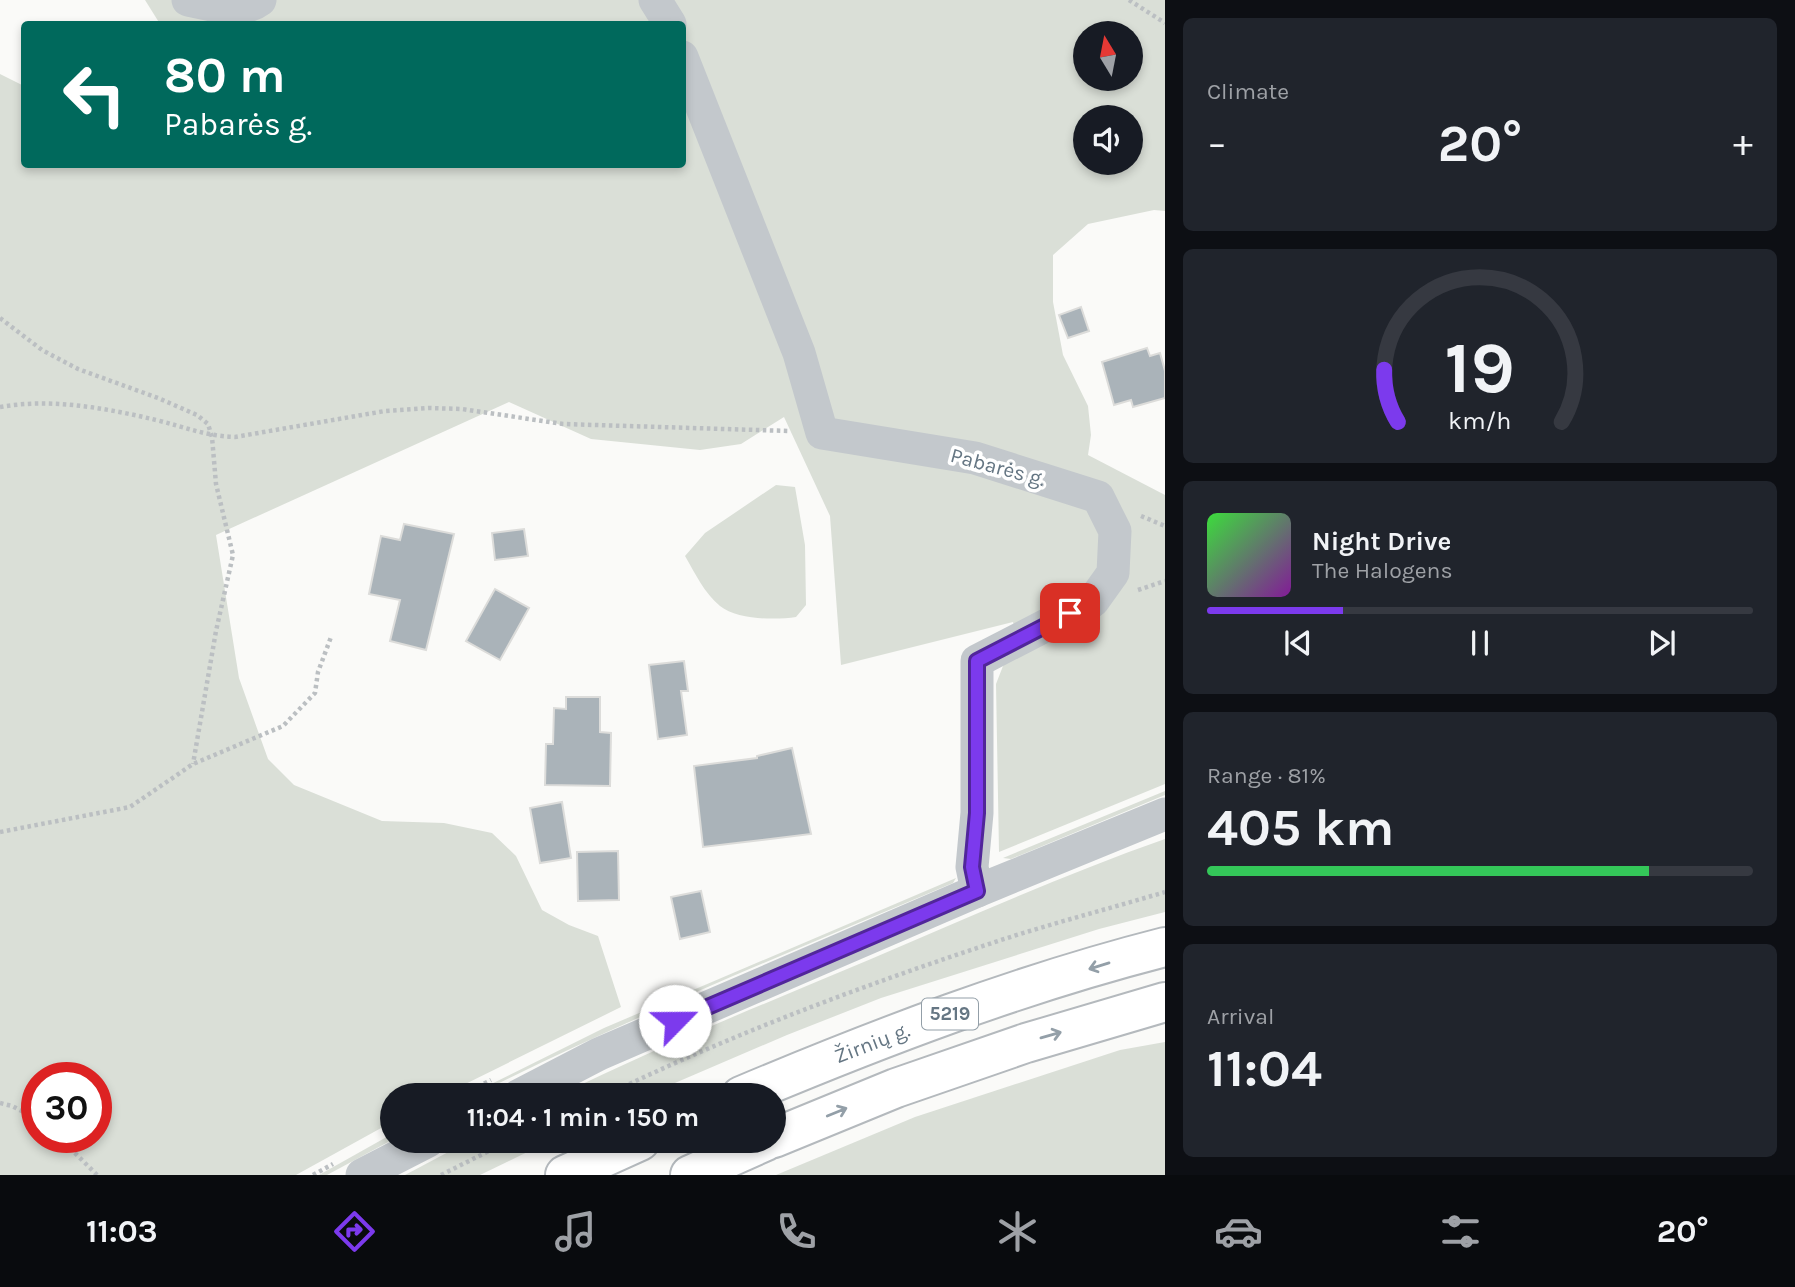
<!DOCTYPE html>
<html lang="en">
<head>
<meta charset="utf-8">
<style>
	body { margin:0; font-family:Karla,sans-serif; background:#20242c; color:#f1f3f6; height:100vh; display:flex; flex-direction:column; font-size:26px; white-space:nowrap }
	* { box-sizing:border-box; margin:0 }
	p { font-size:23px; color:#9ea1a6 }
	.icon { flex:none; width:38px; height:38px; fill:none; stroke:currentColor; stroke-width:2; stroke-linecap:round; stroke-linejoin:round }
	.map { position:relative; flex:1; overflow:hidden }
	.side { display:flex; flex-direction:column; gap:18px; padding:18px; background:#0d0f14; width:630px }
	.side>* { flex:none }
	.banner { position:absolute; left:21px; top:21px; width:665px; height:147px; border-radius:7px; box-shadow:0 4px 10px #0003; background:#00695c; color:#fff; overflow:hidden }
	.needle { width:46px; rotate:350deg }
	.buttons { position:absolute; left:1073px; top:21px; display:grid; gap:14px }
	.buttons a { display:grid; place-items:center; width:70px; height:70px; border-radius:50%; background:#171b24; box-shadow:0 4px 10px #0003; font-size:35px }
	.speed { position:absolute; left:21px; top:1062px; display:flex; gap:14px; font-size:35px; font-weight:700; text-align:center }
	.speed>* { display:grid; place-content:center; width:91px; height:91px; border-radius:50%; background:#171b24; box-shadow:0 4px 10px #0003; line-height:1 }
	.speed .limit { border:10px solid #d22; background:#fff; color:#111 }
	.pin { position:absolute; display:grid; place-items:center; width:60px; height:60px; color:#fff; margin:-30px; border-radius:14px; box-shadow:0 4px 10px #0006 }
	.me { position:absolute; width:77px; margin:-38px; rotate:67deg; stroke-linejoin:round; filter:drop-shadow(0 0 5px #0008) }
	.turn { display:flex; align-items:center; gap:24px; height:147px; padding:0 28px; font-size:32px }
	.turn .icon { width:91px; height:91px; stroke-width:2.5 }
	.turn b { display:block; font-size:49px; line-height:60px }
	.big { font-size:52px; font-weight:700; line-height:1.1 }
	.side .tile { flex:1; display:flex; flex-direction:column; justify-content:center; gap:10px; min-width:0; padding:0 24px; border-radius:10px; background:#20242c }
	.side .dial { align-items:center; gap:0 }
	.dial svg { height:182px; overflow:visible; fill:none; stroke:#363941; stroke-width:7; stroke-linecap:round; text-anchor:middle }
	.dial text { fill:#f1f3f6; stroke:none }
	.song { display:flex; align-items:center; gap:21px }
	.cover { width:84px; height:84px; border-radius:10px; background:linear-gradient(135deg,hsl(120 70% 55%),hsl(290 70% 35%)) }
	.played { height:7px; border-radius:4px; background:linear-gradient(90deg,#7c3aed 25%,#363941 25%) }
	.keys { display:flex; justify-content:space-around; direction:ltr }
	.heat { display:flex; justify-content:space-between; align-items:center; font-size:38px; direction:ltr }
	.charge { height:10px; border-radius:5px; background:linear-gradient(90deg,#34c759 81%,#363941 0) }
	.trip { position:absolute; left:380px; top:1083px; width:406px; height:70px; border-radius:35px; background:#171b24; box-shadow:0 4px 10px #0003; font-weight:700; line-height:70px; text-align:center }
	.tabs { display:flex; height:112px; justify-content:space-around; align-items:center; background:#090b0e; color:#9ea1a6 }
	.tabs .icon { width:49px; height:49px }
	.tabs .on { color:#7c3aed }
	.tabs b { font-size:32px; color:#f1f3f6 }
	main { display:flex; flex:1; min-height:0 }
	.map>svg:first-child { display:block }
</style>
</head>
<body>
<main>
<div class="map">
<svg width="1165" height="1175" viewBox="0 0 1165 1175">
	<rect width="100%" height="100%" fill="#fafaf8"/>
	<g fill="#dadfd7" fill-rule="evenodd">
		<path d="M145,0h1020v211l-11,-1 -66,14 -35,31v47l10,53 25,51 3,29 -3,20 77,40v289l-166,68 -3,-168 7,-18 16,-20 -6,-24 -172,43 -11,-149 -46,-99 -43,27 -41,6 -109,-11 -82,-37 -293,133 23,143 29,81 26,26 88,36 62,2 48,10 24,23 26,54 27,15 29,11 23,71 -178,88 -51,1v26l-96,53h-296v-1101l24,12v78h658v-140h-522zM1085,33h45v46h-45zM1085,117h45v46h-45zM37,1078h59v60h-59z"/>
		<path d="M776,485l19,2 10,58 1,60 -10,12c-20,3 -59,3 -76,-11 -16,-13 -25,-33 -35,-50l20,-23z"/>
		<polygon points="1165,791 1165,795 1011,859 1003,858"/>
		<path d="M1165,839v73l-66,17 -218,69 -94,37 -140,60h-87c101,-50 207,-92 311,-136 97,-41 194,-85 294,-120z"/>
		<path d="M956,878l-3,5c-161,68 -322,134 -478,212l-8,1 137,-68z"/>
		<polygon points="1165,1042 1165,1175 776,1175 915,1117 1120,1050"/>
		<polygon points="392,1134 392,1140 327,1175 319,1175"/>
		<polygon points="469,1141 550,1141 480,1175 405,1175"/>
	</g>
	<g fill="#aab3b9" stroke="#dcdcda" stroke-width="2">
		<polygon points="1081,307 1089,331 1068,338 1059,315"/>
		<polygon points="1147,348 1150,356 1160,353 1165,371 1165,398 1133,407 1131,400 1114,405 1102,362"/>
		<polygon points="404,524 454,534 426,650 390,641 400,600 369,594 381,536 400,540"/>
		<polygon points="524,529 528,556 495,560 492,533"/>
		<polygon points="495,589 529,608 500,660 466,641"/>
		<polygon points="684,661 688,691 681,691 687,735 658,739 649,665"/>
		<polygon points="566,697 600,697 600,732 611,733 610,786 545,785 546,744 553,744 554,708 566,709"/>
		<polygon points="792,748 811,834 703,847 694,766 757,758 757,756"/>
		<polygon points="562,802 571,858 540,863 530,808"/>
		<polygon points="618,851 619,900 578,901 577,852"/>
		<polygon points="701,891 710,932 680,939 671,897"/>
	</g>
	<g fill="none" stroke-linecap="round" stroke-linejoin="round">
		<defs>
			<g id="highway">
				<path d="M741,1096c138,-58 279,-112 424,-149"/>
				<polyline points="774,1138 896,1088 1026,1043 1165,1002"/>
				<polyline points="565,1175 640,1141"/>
				<polyline points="690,1175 766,1141"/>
			</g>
		</defs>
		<use href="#highway" stroke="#b4b9bd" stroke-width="42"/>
		<g stroke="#bbbfc2" stroke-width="4.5" stroke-dasharray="3.5 3.5" stroke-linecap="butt">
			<polyline points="1129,0 1165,23"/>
			<polyline points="0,318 42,350 78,369 158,398 197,415 208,424 212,437 216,484 233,555 216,631 193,764"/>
			<path d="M0,407c51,-9 106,1 156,13 29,7 49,16 79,17l150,-26 44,-3 33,1 101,15 226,7"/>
			<polyline points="1141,516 1165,526"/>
			<polyline points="1138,590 1165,581"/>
			<polyline points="0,832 130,807 193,764 283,726 315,693 318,672 331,637"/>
			<polyline points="459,1096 491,1080"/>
			<path d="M604,1096c124,-60 252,-108 382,-151 59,-20 119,-35 179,-53"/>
			<polyline points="0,1103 12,1106 37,1119"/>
			<polyline points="60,1138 97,1175"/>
			<polyline points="313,1175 333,1164"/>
			<polyline points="441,1175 509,1141"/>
		</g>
		<g stroke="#c3c8cc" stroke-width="33">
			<path d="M188,0c22,4 52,15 72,0"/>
			<polyline points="655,0 670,24"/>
			<polyline points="682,57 799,353 822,433 975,458 1098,497 1115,531 1113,573 1093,601 977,661 977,813 972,867 977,891"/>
			<polyline points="518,1096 599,1054 977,891 1165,814"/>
			<polyline points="362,1175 428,1141"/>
		</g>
		<use href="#highway" stroke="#fff" stroke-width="38"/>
	</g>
	<defs><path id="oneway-shaft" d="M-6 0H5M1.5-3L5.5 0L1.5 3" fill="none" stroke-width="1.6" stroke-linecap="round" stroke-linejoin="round" transform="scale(1.75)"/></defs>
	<g stroke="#939fa8">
		<use href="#oneway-shaft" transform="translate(1099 966) rotate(163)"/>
		<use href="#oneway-shaft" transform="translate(1051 1035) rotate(-16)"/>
		<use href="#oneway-shaft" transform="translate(837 1112) rotate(-22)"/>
	</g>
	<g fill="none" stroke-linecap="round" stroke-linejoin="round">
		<defs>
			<polyline id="route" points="675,1021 977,891 972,867 977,813 977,661 1070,613"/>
		</defs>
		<use href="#route" stroke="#51269a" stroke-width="18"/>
		<use href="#route" stroke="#7c3aed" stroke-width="12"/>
	</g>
	<g text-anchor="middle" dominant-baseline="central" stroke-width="7" stroke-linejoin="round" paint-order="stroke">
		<rect fill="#fff" stroke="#939fa8" stroke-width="2" x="922" y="998.5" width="56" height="31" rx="5"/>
		<g font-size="19" font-weight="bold" fill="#657683">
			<text x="950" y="1014">5219</text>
		</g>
		<g font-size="21" fill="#657683" stroke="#fff">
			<text transform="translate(998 467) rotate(15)">Pabarės g.</text>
			<text transform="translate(872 1043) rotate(-21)">Žirnių g.</text>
		</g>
	</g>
</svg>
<div class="buttons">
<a><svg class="needle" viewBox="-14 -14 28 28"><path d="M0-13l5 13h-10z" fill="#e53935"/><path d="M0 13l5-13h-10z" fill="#9ea1a6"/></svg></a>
<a><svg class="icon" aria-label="sound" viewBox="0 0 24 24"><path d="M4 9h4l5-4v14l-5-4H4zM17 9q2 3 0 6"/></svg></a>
</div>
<div class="speed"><div class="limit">30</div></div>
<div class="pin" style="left:1070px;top:613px;background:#d93025"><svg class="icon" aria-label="arrive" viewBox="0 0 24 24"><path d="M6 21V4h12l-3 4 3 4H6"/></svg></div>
<svg class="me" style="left:675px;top:1021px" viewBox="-20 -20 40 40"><circle r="19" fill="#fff"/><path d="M0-13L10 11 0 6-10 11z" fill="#7c3aed"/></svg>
<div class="trip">11:04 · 1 min · 150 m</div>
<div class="banner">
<div class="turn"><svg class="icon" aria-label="left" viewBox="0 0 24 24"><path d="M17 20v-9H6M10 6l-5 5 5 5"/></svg><div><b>80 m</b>Pabarės g.</div></div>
</div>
</div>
<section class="side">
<div class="tile"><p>Climate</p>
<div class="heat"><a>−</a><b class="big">20°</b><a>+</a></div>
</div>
<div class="tile dial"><svg viewBox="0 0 100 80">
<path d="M14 69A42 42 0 1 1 86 69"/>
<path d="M14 69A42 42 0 0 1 8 46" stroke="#7c3aed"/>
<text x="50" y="56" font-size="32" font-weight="700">19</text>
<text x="50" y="72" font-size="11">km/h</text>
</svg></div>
<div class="tile">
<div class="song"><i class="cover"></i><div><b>Night Drive</b><p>The Halogens</p></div></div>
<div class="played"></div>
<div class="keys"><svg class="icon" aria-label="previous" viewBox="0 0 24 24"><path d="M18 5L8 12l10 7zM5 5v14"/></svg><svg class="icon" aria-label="pause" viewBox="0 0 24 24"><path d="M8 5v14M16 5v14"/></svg><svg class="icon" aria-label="next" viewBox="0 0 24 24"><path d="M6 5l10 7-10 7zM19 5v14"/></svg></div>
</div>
<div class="tile"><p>Range · 81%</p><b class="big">405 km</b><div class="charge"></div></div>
<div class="tile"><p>Arrival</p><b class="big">11:04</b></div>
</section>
</main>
<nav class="tabs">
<b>11:03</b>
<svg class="icon on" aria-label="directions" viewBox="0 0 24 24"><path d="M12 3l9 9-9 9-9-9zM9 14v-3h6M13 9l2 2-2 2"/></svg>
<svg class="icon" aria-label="music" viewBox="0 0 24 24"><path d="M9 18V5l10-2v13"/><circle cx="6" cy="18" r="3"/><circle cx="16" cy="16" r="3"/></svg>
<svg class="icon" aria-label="phone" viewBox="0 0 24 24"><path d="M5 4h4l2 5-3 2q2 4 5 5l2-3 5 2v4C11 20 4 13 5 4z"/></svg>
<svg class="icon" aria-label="climate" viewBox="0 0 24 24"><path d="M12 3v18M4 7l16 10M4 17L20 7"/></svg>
<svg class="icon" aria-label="car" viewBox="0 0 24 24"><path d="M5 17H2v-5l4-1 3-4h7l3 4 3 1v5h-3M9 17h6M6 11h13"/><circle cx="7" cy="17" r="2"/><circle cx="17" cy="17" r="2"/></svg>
<svg class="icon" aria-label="filters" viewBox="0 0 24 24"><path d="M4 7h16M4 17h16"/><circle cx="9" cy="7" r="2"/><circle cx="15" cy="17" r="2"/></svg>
<b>20°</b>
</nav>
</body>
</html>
